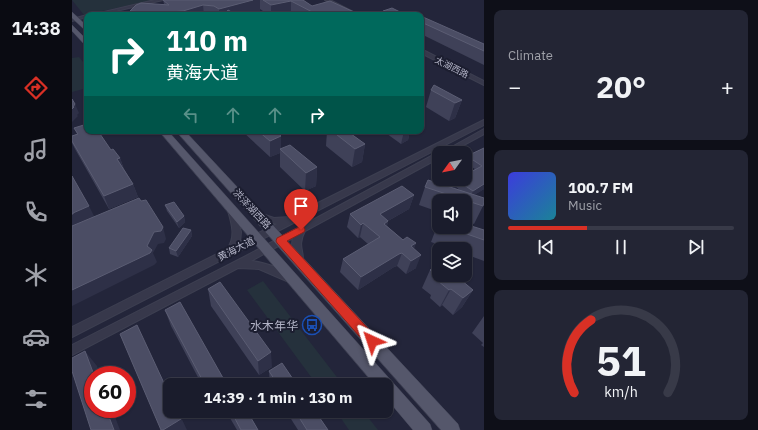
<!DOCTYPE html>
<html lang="en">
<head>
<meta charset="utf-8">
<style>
	body { margin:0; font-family:"IBM Plex Sans","Noto Sans SC",sans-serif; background:#232534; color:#f1f3f6; height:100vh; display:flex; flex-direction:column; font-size:15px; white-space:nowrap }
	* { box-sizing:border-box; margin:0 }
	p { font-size:13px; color:#9fa1a9 }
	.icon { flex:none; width:22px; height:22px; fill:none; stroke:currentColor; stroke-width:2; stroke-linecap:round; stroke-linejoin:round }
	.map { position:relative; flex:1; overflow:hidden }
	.details { display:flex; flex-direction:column; gap:10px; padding:10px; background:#0e0f18; width:274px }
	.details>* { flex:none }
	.guide { position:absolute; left:12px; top:12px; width:340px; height:122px; border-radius:8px; box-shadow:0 1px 3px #0004,0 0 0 1px #383a48; background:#00695c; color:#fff; overflow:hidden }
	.needle { width:26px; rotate:237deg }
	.controls { position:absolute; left:360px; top:146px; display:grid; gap:8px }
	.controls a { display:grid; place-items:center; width:40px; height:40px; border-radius:8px; background:#1a1c2c; box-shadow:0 1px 3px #0004,0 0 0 1px #383a48; font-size:20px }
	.speed { position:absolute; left:12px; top:366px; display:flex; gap:8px; font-size:20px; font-weight:700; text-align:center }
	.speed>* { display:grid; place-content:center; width:52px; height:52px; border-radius:50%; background:#1a1c2c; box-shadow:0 1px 3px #0004,0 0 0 1px #383a48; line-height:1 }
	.speed .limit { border:6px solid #d22; background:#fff; color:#111 }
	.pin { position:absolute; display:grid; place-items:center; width:34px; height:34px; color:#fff; margin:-41px -17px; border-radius:50% 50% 50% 0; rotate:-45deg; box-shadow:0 0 4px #0007 }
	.pin .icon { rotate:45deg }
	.me { position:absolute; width:44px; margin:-22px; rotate:318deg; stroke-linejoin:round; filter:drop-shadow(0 0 3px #0008) }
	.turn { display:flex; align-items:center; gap:14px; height:84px; padding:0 16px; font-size:18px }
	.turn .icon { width:52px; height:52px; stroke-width:2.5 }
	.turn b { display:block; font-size:28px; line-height:34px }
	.lanes { display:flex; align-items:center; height:38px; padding:0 16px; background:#0003; justify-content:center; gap:20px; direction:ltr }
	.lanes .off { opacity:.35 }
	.big { font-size:30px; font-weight:700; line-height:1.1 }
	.details .card { flex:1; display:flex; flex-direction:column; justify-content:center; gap:6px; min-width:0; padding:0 14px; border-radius:8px; background:#232534 }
	.details .dial { align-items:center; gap:0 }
	.dial svg { height:104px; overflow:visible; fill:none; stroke:#383a48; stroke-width:7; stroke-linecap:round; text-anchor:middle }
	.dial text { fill:#f1f3f6; stroke:none }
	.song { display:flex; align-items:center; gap:12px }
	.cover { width:48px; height:48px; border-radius:6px; background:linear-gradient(135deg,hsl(240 70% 55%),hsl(190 70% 35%)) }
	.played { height:4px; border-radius:2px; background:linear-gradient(90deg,#d93025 35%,#383a48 35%) }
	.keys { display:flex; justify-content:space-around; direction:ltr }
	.heat { display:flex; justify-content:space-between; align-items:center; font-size:22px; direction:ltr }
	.trip { position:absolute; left:91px; top:378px; width:230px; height:40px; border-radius:8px; background:#1a1c2c; box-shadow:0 1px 3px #0004,0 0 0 1px #383a48; font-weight:700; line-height:40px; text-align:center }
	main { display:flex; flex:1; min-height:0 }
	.tabs { display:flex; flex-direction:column; width:72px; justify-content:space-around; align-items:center; background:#0a0b12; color:#9fa1a9 }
	.tabs .icon { width:28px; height:28px }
	.tabs .active { color:#d93025 }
	.tabs b { font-size:18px; color:#f1f3f6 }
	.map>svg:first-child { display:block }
</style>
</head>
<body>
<main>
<nav class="tabs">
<b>14:38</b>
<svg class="icon active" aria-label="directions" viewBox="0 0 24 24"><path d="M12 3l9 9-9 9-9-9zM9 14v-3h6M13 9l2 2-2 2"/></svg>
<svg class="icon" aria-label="music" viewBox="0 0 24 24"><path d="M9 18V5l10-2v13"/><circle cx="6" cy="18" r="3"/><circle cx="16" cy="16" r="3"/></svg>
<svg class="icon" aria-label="phone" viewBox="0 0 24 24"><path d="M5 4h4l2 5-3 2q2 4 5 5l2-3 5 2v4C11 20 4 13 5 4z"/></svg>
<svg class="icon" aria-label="climate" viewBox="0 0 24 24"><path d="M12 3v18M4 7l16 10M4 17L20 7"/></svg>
<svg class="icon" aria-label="car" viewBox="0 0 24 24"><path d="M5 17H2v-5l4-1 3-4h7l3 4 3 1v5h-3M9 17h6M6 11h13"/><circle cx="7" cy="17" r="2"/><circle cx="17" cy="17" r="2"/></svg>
<svg class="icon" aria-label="filters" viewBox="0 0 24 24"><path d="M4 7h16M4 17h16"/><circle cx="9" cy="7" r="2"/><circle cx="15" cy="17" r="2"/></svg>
</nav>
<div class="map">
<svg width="412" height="430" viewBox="0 0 412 430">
	<rect width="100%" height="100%" fill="#23253a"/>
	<g fill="#25313c">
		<polygon points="0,0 82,0 12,15"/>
		<polygon points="7,57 15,67 15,88 0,92 0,58"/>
		<polygon points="191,281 271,385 245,385 175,290"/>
		<polygon points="264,411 291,411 306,430 277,430"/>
	</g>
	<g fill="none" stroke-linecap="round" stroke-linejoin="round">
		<defs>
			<g id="tertiary">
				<polygon points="83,0 91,0 27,15 19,15"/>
				<polygon points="253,0 258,0 287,15 282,15"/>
				<polygon points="15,15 15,17 0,21 0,19 15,15 16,15"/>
				<polygon points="349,49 412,81 412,85 349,53"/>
				<path d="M412,120v5l-412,212v-10l155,-78c9,-11 5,-25 1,-38l1,-2 3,-1 4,3 5,21 -1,10 37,-18 -21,-6 -1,-2 1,-2 3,-1 15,5 16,-1z"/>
				<polygon points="412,129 412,134 377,153 369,153"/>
				<path d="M365,153h3l-1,5 -134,73c-9,16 1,22 -3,32l-3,1 -3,-1c-4,-9 -5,-17 -3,-25l-42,23c10,1 37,8 43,17l-2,3 -3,1 -30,-13 -21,-1 -166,87v-10l174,-89z"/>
			</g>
			<g id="primary">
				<polygon points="0,12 15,26 15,32 0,18"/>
				<polygon points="0,25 15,40 15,46 13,45 0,31"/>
				<polygon points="87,131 96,131 358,424 360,430 341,430 314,398 314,385 303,385"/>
				<polygon points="104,131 113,131 386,424 388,430 369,430"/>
			</g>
		</defs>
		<use href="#tertiary" stroke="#3d3f51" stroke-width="2"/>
		<use href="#primary" stroke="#3d3f51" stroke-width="1"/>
		<use href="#tertiary" fill="#37384b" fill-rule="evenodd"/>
		<use href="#primary" fill="#55576b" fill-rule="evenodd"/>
	</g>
	<g fill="#3f4158" fill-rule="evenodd">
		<polygon points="91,0 231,0 240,6 282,12 281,15 224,15 219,12 207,15 197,15 188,9 188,13 181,15 59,15 58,11 92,4"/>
		<polygon points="311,11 334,15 311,15"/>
		<polygon points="349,21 412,44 412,65 349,34"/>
		<polygon points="359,90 390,100 383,118 377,121 354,107"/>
		<polygon points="2,128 48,158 52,169 61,184 66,197 37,209 3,149 0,143 0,136 5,134"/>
		<polygon points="170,131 203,131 209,149 245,167 244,186 233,191 208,167 208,153 198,157"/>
		<polygon points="255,131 275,131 293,144 290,162 280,167 254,146"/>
		<polygon points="311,131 338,131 336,140 329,144"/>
		<path d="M412,148v41l-10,6 9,11 -9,18 -9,-3v-20h-26v11l-20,-7 6,-18h24l-13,-9 3,-6v7h26l2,-5 8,-5 -10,-6 2,-7zM384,187l4,3 -6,-2z"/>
		<polygon points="342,195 337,209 316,221 315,226 331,240 344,243 342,248 344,268 334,274 325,266 322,267 286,290 268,272 271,259 296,244 288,237 286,238 275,227 278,214"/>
		<polygon points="93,205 112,216 113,222 107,228 95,211"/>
		<polygon points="367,221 367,227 393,227 412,230 412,261 393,254 393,249 379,249 359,242"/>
		<polygon points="119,230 120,236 106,257 98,254 97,248"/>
		<polygon points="358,270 390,282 401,290 390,307 381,315 370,305 368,307 358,298 359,295 350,288"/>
		<polygon points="136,289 200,367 187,375 139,306"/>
		<polygon points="93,310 155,385 130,385 99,326"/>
		<polygon points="412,316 412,347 409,345 411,343 400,333"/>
		<polygon points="197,371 225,385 198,385"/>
		<polygon points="157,411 175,411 186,430 165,430 158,418"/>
		<polygon points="214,411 243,411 256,430 226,430"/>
	</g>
	<g fill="#2e3047">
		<polygon points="181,0 188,0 188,13 181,15 155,15 153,14 153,15 147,15 147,9"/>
		<polygon points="219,1 219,12 207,15 199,15 199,5"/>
		<polygon points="131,5 132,15 97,15 97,12"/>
		<polygon points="282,12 281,15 273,15"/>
		<polygon points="390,100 383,118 377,121 383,103"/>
		<polygon points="3,104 7,113 5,115 6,116 0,122 0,109 1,107"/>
		<polygon points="332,131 338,131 336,140 329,144"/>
		<polygon points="209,136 209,150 208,149 208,153 198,157 198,141"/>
		<polygon points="293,144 290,162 280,167 283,149"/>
		<polygon points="48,158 52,170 45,159"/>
		<polygon points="245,167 244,186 233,191 234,173"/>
		<polygon points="386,181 384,187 380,189 383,183"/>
		<polygon points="61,184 66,197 37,209 32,196"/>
		<polygon points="412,184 412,189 398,198 401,191"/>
		<polygon points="342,195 337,209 305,227 308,214"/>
		<polygon points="17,206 23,218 0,229 0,214 1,213"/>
		<polygon points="112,216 113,222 107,228 105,222"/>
		<polygon points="316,221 312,234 312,224"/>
		<polygon points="291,223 288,237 286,238 289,225"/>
		<polygon points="91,227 94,239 92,243 86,244 81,253 85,262 82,265 0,306 0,290 75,246 82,232"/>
		<polygon points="119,230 120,236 106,257 104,251"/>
		<polygon points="344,243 339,256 339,246"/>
		<polygon points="330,253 325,266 322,267 286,290 289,277 327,254"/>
		<polygon points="349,255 344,268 334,274 339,261"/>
		<polygon points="379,289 370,305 368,307 377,290"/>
		<polygon points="401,290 390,307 381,315 391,298"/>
		<polygon points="65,325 98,395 98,396"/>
		<polygon points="13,351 25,366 28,375 22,375"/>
		<polygon points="199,352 200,367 187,375 186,361"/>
		<polygon points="34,409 40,409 48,430 42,430"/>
		<polygon points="105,411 106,411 115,430 91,430"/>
	</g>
	<g fill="#4b4d64" stroke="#5b5d73">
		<polygon points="91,0 181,0 147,9 142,6 131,5 111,11 97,12 100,15 72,15 71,12 58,11 64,5 69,3 97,5"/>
		<polygon points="191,0 231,0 240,6 258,1 282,12 273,15 246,15 219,1 199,5"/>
		<polygon points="320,8 334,15 320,15 311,11"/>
		<polygon points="156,10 165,15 155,15 153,14"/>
		<polygon points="351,17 412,44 412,51 349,22"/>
		<polygon points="362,85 390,100 383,103 359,90"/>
		<polygon points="0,99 3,104 1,107 2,107 0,109"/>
		<polygon points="15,124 15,131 26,131 39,150 41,149 48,158 45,159 61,184 32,196 0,141 0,136 6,134 2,128"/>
		<polygon points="186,131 203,131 209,136 198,141"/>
		<polygon points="260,131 275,131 293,144 283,149"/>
		<polygon points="218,145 245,167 234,173 208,149"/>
		<polygon points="412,148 412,184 401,191 386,181 383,183 377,179 393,179 393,173 395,174 410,166 395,156"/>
		<polygon points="0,176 17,206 1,213 1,214 0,214"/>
		<polygon points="356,180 412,198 412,202 411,206 353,187"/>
		<polygon points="330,186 342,195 308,214 316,221 312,224 331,240 335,237 344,243 339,246 349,255 339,261 330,253 327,254 289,277 271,259 308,237 291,223 289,225 278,214"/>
		<polygon points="67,198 69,201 74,200 91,227 89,231 82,232 75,246 80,250 78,253 0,290 0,226"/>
		<polygon points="102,202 112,216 105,222 93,205"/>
		<polygon points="393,224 412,230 412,240 375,227 393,227"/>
		<polygon points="111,228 119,230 104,251 97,248"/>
		<polygon points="367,264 367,275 391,275 393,277 389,280 401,290 391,298 379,289 377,290 366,281 368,279 358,270"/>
		<polygon points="148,282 199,352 186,361 136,289"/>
		<polygon points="108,302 155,385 133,385 93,310"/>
		<polygon points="65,325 98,396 98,411 105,411 109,419 91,430 89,430 48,334"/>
		<polygon points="13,351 22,375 21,375 21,409 34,409 42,430 19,430 0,371 0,358"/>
		<polygon points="210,363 225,385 206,385 197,371"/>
		<polygon points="159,411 175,411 186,430 169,430"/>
		<polygon points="223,411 243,411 256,430 235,430"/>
	</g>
	<polygon fill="#d93025" stroke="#8d1f18" points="229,226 232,227 233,230 232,232 215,241 304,337 305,341 304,345 300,347 295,345 205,243 204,241 205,238"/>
	<defs>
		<symbol id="bus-ring" viewBox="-11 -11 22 22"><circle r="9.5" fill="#1c1e30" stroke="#1a4fb4" stroke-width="1.5"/><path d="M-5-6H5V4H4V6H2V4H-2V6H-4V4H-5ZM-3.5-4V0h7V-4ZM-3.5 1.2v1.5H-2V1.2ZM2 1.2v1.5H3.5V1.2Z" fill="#1a4fb4"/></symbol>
	</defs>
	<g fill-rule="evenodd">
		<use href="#bus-ring" x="229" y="314" width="22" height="22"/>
	</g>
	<g text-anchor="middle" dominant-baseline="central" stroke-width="4" stroke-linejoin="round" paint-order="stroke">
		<g font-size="9" fill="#b2b3c6" stroke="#1c1e30">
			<text transform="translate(380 67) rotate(27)">太湖西路</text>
		</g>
		<g font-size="10" fill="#b2b3c6" stroke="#1c1e30">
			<text transform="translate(180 209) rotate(47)">洪泽湖西路</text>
			<text transform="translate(164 249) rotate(-27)">黄海大道</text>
		</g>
		<g font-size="12" fill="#b2b3c6" stroke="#1c1e30" text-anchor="end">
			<text x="226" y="325">水木年华</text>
		</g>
	</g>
</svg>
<div class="controls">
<a><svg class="needle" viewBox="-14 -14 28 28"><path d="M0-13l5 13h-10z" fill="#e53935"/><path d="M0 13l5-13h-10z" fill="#9fa1a9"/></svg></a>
<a><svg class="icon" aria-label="sound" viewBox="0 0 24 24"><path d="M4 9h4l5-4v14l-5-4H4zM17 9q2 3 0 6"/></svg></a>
<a><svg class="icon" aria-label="layers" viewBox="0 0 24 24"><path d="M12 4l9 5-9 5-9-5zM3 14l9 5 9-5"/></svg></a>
</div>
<div class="speed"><div class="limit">60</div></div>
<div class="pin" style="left:229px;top:230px;background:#d93025"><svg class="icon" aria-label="arrive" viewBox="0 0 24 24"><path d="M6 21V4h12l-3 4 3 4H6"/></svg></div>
<svg class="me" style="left:300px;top:341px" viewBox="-20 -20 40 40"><path d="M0-17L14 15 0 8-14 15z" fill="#d93025" stroke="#fff" stroke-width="4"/></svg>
<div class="trip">14:39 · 1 min · 130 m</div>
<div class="guide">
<div class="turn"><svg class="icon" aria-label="right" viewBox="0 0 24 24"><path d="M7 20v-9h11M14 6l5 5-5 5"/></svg><div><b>110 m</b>黄海大道</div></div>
<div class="lanes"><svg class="icon off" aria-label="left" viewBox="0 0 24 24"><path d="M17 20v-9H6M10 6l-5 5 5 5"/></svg><svg class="icon off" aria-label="ahead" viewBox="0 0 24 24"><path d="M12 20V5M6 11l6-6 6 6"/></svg><svg class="icon off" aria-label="ahead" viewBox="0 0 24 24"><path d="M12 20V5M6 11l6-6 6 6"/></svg><svg class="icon" aria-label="right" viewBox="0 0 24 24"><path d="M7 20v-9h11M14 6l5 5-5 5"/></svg></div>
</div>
</div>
<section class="details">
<div class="card"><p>Climate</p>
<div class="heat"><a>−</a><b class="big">20°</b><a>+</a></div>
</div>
<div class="card">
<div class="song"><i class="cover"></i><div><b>100.7 FM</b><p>Music</p></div></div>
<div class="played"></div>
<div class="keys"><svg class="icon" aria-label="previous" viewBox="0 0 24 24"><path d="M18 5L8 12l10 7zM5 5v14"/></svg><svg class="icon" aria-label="pause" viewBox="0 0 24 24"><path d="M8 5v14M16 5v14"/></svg><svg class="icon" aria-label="next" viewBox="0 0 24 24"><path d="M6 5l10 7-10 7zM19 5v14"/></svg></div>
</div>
<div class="card dial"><svg viewBox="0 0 100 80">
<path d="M14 69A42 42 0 1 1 86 69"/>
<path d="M14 69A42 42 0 0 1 27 13" stroke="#d93025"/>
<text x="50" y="56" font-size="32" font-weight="700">51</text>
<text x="50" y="72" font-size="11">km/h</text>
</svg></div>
</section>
</main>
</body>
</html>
